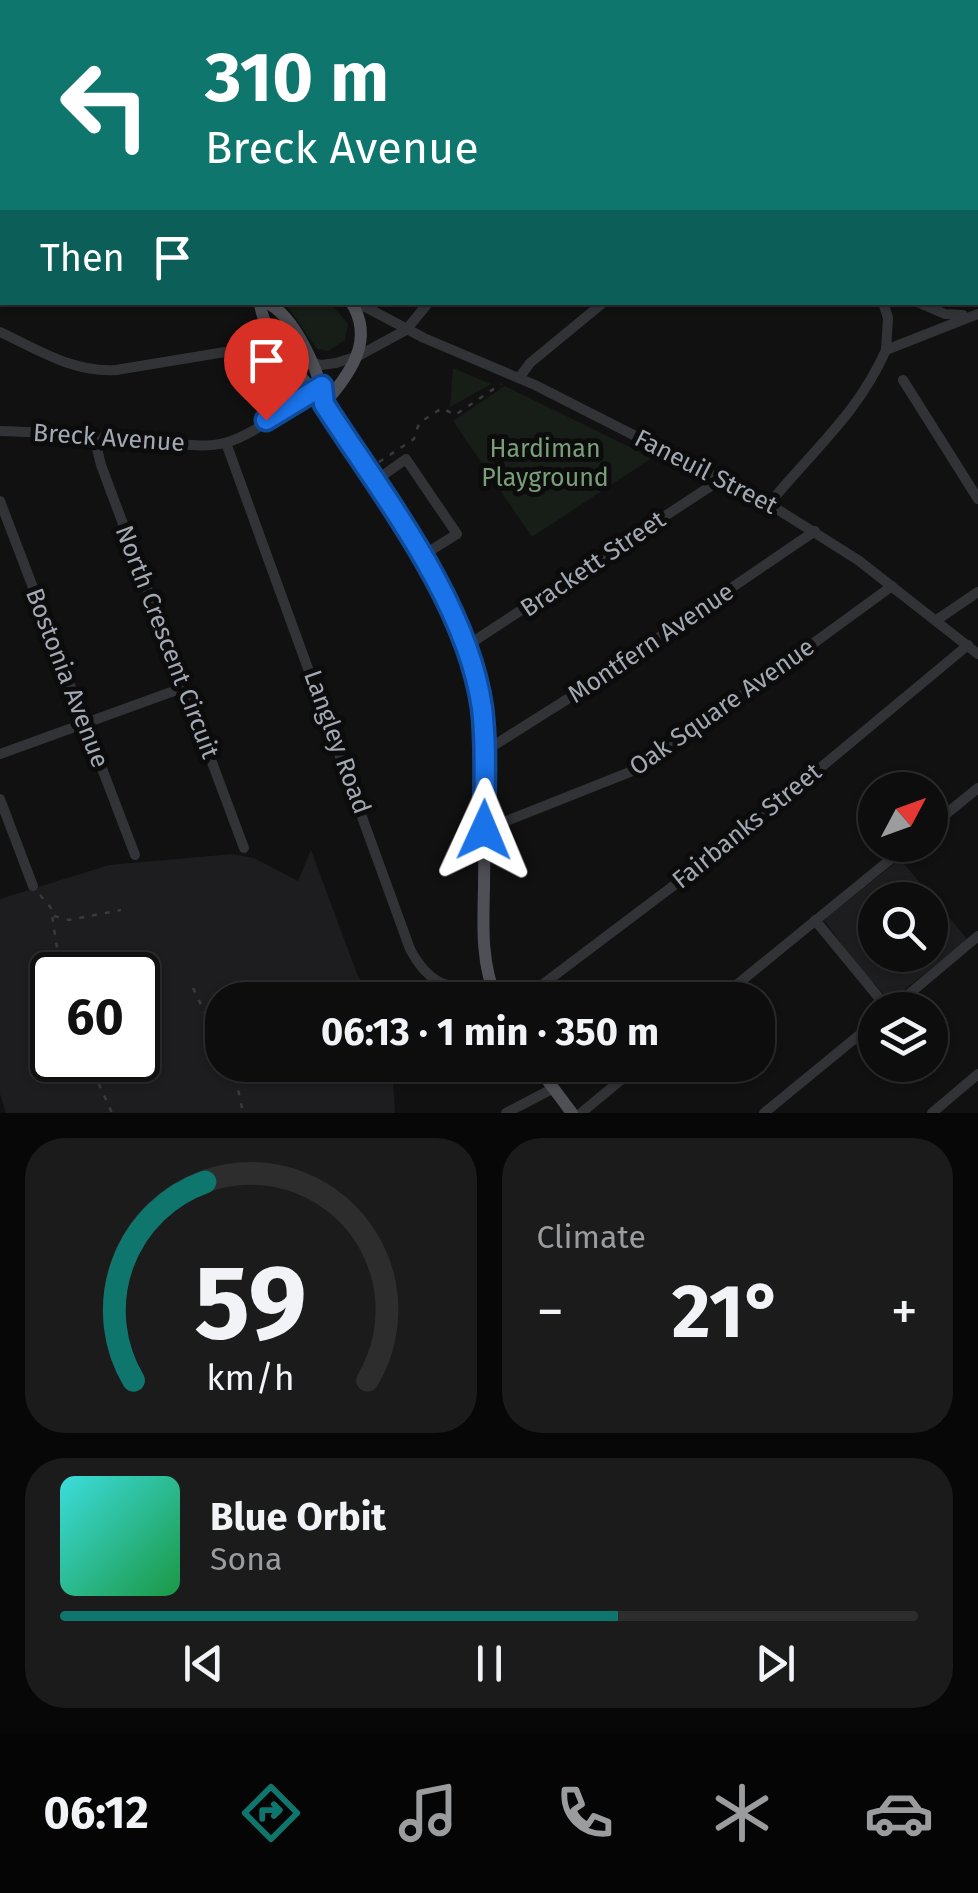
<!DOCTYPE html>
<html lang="en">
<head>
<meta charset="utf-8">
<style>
	body { margin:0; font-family:"Fira Sans",sans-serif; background:#1b1b1c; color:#f1f3f6; height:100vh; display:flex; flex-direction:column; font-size:38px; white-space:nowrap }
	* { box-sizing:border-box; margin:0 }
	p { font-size:32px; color:#9a9c9e }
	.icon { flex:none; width:55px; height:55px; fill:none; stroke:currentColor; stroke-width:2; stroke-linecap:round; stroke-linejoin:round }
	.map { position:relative; height:1113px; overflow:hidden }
	.details { display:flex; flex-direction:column; gap:25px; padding:25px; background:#070708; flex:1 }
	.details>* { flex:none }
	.guide { position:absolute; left:0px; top:0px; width:980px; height:305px; box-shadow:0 2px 8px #0004,0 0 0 2px #2d2d2e; background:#0f766e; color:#fff; overflow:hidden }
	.needle { width:65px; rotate:49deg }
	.buttons { position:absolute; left:858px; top:772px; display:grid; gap:20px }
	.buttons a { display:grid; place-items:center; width:90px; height:90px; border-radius:50%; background:#0d0d0e; box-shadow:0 2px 8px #0004,0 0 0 2px #2d2d2e; font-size:50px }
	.speed { position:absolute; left:30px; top:952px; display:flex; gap:20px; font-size:50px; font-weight:700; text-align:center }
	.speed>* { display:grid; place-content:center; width:130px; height:130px; border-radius:50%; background:#0d0d0e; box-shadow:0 2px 8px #0004,0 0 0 2px #2d2d2e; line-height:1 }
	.speed .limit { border:5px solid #111; border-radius:15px; background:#fff; color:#111 }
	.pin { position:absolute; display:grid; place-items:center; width:85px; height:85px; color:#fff; margin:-102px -42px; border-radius:50% 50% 50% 0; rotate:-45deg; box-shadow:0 0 10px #0007 }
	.pin .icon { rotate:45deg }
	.me { position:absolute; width:110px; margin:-55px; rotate:1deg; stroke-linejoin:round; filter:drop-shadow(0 0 8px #0008) }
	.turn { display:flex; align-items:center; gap:35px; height:210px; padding:0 40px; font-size:45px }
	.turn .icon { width:130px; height:130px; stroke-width:2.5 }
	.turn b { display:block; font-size:70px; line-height:85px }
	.then { display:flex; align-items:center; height:95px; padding:0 40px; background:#0003; gap:20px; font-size:38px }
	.big { font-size:75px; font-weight:700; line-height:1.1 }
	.details .card { flex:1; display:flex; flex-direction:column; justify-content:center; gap:15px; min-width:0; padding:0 35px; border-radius:40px; background:#1b1b1c }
	.details .dial { align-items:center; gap:0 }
	.dial svg { height:260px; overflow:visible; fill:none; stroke:#2d2d2e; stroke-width:7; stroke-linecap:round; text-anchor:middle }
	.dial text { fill:#f1f3f6; stroke:none }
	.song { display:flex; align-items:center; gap:30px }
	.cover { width:120px; height:120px; border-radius:15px; background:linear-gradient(135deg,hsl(180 70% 55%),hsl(140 70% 35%)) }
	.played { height:10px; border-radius:5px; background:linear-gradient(90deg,#0f766e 65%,#2d2d2e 65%) }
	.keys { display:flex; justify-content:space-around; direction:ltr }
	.heat { display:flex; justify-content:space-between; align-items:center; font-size:55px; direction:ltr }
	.details .tiles { flex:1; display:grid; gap:25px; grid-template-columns:1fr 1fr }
	.card:last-child { grid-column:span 2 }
	.trip { position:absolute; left:205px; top:982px; width:570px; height:100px; border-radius:40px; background:#0d0d0e; box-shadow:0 2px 8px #0004,0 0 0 2px #2d2d2e; font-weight:700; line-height:100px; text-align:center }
	.dock { display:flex; height:160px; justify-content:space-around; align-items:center; background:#050506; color:#9a9c9e }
	.dock .icon { width:70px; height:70px }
	.dock .on { color:#0f766e }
	.dock b { font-size:45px; color:#f1f3f6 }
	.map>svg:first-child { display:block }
</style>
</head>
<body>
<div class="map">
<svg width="978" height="1113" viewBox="0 0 978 1113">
	<rect width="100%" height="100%" fill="#111112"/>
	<g fill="#1d1d1f" fill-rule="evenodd">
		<path d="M311,850l46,124 15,26h-150v65h219l2,4 -50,11 2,33h-389l-6,-19v-195l109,-34 124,-11 21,4 44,23zM52,975h86v85h-86z"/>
		<path d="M900,859l68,81 -78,61 -33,-36 -33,-45zM875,900h55v55h-55z"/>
	</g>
	<g fill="#171d17">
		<polygon points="285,303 330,303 348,324 345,340 328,351 317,349"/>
		<polygon points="453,368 491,384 450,407"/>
		<polygon points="505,386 652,458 532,537 453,421"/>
	</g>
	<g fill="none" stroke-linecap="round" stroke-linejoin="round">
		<g stroke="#383a3e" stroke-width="2.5" stroke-dasharray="5 8" stroke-linecap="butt">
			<polyline points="379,462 414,439 419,423 442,408 455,415 501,384"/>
			<polyline points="40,895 51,908 61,975"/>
			<polyline points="54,916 69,920 121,910"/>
			<polyline points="193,988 222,1048"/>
			<polyline points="88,1060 112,1113"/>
			<polyline points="233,1065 243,1113"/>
			<polyline points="285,1078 300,1065"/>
		</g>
		<g stroke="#323337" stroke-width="10">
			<polyline points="355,0 355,2"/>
			<polyline points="538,0 540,2"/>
			<polyline points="733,0 734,2"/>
			<polyline points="971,0 972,2"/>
			<polyline points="524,2 527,0"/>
			<polyline points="785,2 790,0"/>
			<polyline points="978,13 978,14"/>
			<polyline points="356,302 424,338 535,385 769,504 858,560 978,654"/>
			<polyline points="883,302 888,318 886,350"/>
			<polyline points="917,302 945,314 963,315"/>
			<path d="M0,332c37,17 73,41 116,38l163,-27 28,19 14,3 15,-2 22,-7 48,-26 23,-28"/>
			<polyline points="519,378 530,363 604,302"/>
			<polyline points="903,380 978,499"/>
			<path d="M0,431c55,1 108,8 162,12 20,1 43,5 62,0 30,-7 66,-39 93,-55"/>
			<polyline points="94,436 101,465 244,848"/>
			<path d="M226,443l184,506c20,38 41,42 80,36"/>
			<polyline points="375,481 406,459 457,534 422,556"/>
			<polyline points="0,501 135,855"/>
			<path d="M769,504c44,-54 88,-89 117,-154l92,-36"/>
			<polyline points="938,619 978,592"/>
			<polyline points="465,647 720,480"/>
			<polyline points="485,751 577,693 815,531"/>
			<polyline points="0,754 185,687"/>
			<polyline points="0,799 33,886"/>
			<polyline points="930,827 978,788"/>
			<polyline points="484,830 645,766 892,586"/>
			<polyline points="815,920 889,1010"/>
			<polyline points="522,1000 730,843 968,645"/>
			<polyline points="718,1000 908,845"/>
			<polyline points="890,1010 978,936"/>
			<polyline points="506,1113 554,1088"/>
			<polyline points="581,1113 639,1065"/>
			<polyline points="764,1113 875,1022"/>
			<polyline points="932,1113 978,1074"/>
		</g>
		<g stroke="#4e5056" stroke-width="12">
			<polyline points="214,0 215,2"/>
			<polyline points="0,112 2,119"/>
			<path d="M260,302c2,33 44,78 64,102 14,17 25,39 37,57 40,60 77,119 104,186 29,76 19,160 19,241 -1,37 -3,77 13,112"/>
			<path d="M266,302c29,14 55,72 58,102"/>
			<path d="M324,404c25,-30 52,-63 27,-102"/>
			<polyline points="536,1065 572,1113"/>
		</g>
	</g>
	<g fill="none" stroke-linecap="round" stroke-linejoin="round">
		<defs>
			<path id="route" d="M266,420l56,-34 2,18c57,89 143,197 158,304 5,41 2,82 2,122"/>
		</defs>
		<use href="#route" stroke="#114b97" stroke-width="25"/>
		<use href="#route" stroke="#1a73e8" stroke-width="18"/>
	</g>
	<g text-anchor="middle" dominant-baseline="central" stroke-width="10" stroke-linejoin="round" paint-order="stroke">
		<g font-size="25" fill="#a2a9b3" stroke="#0c0c0d">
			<text transform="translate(109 438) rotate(4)">Breck Avenue</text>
			<text transform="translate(706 472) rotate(27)">Faneuil Street</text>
			<text transform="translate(593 564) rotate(-34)">Brackett Street</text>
			<text transform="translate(167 642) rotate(69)">North Crescent Circuit</text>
			<text transform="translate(651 643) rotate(-34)">Montfern Avenue</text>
			<text transform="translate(67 678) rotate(69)">Bostonia Avenue</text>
			<text transform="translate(722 707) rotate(-35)">Oak Square Avenue</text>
			<text transform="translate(337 742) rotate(70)">Langley Road</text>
			<text transform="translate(747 826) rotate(-39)">Fairbanks Street</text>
		</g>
		<g font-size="25" fill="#7a9f78" stroke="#0c0c0d">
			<text x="545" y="449">Hardiman<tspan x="545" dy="29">Playground</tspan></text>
		</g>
	</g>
</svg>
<div class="buttons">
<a><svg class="needle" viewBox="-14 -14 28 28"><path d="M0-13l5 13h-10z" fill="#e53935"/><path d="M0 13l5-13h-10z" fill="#9a9c9e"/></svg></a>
<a><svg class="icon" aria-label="search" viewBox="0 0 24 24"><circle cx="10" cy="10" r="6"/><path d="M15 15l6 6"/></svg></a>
<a><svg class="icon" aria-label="layers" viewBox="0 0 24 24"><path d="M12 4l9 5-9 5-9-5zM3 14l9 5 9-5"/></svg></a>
</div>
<div class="speed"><div class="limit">60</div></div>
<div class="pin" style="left:266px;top:420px;background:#d93025"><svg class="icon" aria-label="arrive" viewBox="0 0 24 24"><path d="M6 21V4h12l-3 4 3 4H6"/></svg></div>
<svg class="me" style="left:484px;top:830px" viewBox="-20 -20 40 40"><path d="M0-17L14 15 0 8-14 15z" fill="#1a73e8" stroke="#fff" stroke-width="4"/></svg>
<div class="trip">06:13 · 1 min · 350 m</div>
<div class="guide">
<div class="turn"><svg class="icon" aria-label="left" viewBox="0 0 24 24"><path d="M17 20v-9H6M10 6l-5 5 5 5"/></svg><div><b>310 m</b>Breck Avenue</div></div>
<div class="then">Then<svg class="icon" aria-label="arrive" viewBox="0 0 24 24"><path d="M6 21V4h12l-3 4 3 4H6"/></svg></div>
</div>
</div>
<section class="details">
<div class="tiles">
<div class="card dial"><svg viewBox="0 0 100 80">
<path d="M14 69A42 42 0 1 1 86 69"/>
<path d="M14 69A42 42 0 0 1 36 8" stroke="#0f766e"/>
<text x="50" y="56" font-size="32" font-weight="700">59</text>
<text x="50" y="72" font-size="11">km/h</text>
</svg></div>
<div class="card"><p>Climate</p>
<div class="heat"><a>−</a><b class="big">21°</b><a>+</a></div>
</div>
<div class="card">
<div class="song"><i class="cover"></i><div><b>Blue Orbit</b><p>Sona</p></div></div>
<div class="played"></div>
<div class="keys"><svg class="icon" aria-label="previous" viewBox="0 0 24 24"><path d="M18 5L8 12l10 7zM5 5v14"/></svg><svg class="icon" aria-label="pause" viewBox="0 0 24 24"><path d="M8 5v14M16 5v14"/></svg><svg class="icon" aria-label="next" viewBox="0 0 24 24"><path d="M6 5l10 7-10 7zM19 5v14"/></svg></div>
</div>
</div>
</section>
<nav class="dock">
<b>06:12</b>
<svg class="icon on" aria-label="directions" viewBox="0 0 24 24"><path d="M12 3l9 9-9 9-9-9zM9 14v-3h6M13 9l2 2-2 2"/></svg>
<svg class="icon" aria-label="music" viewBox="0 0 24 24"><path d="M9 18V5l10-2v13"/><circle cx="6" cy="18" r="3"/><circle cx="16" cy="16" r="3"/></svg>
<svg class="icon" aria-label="phone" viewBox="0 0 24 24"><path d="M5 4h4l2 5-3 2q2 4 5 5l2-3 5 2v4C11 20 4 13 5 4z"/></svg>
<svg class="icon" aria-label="climate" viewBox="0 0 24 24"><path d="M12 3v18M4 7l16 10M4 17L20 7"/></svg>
<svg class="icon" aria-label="car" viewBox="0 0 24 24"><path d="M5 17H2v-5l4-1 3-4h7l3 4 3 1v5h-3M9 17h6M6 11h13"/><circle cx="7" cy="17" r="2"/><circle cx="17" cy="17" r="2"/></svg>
</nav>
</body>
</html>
